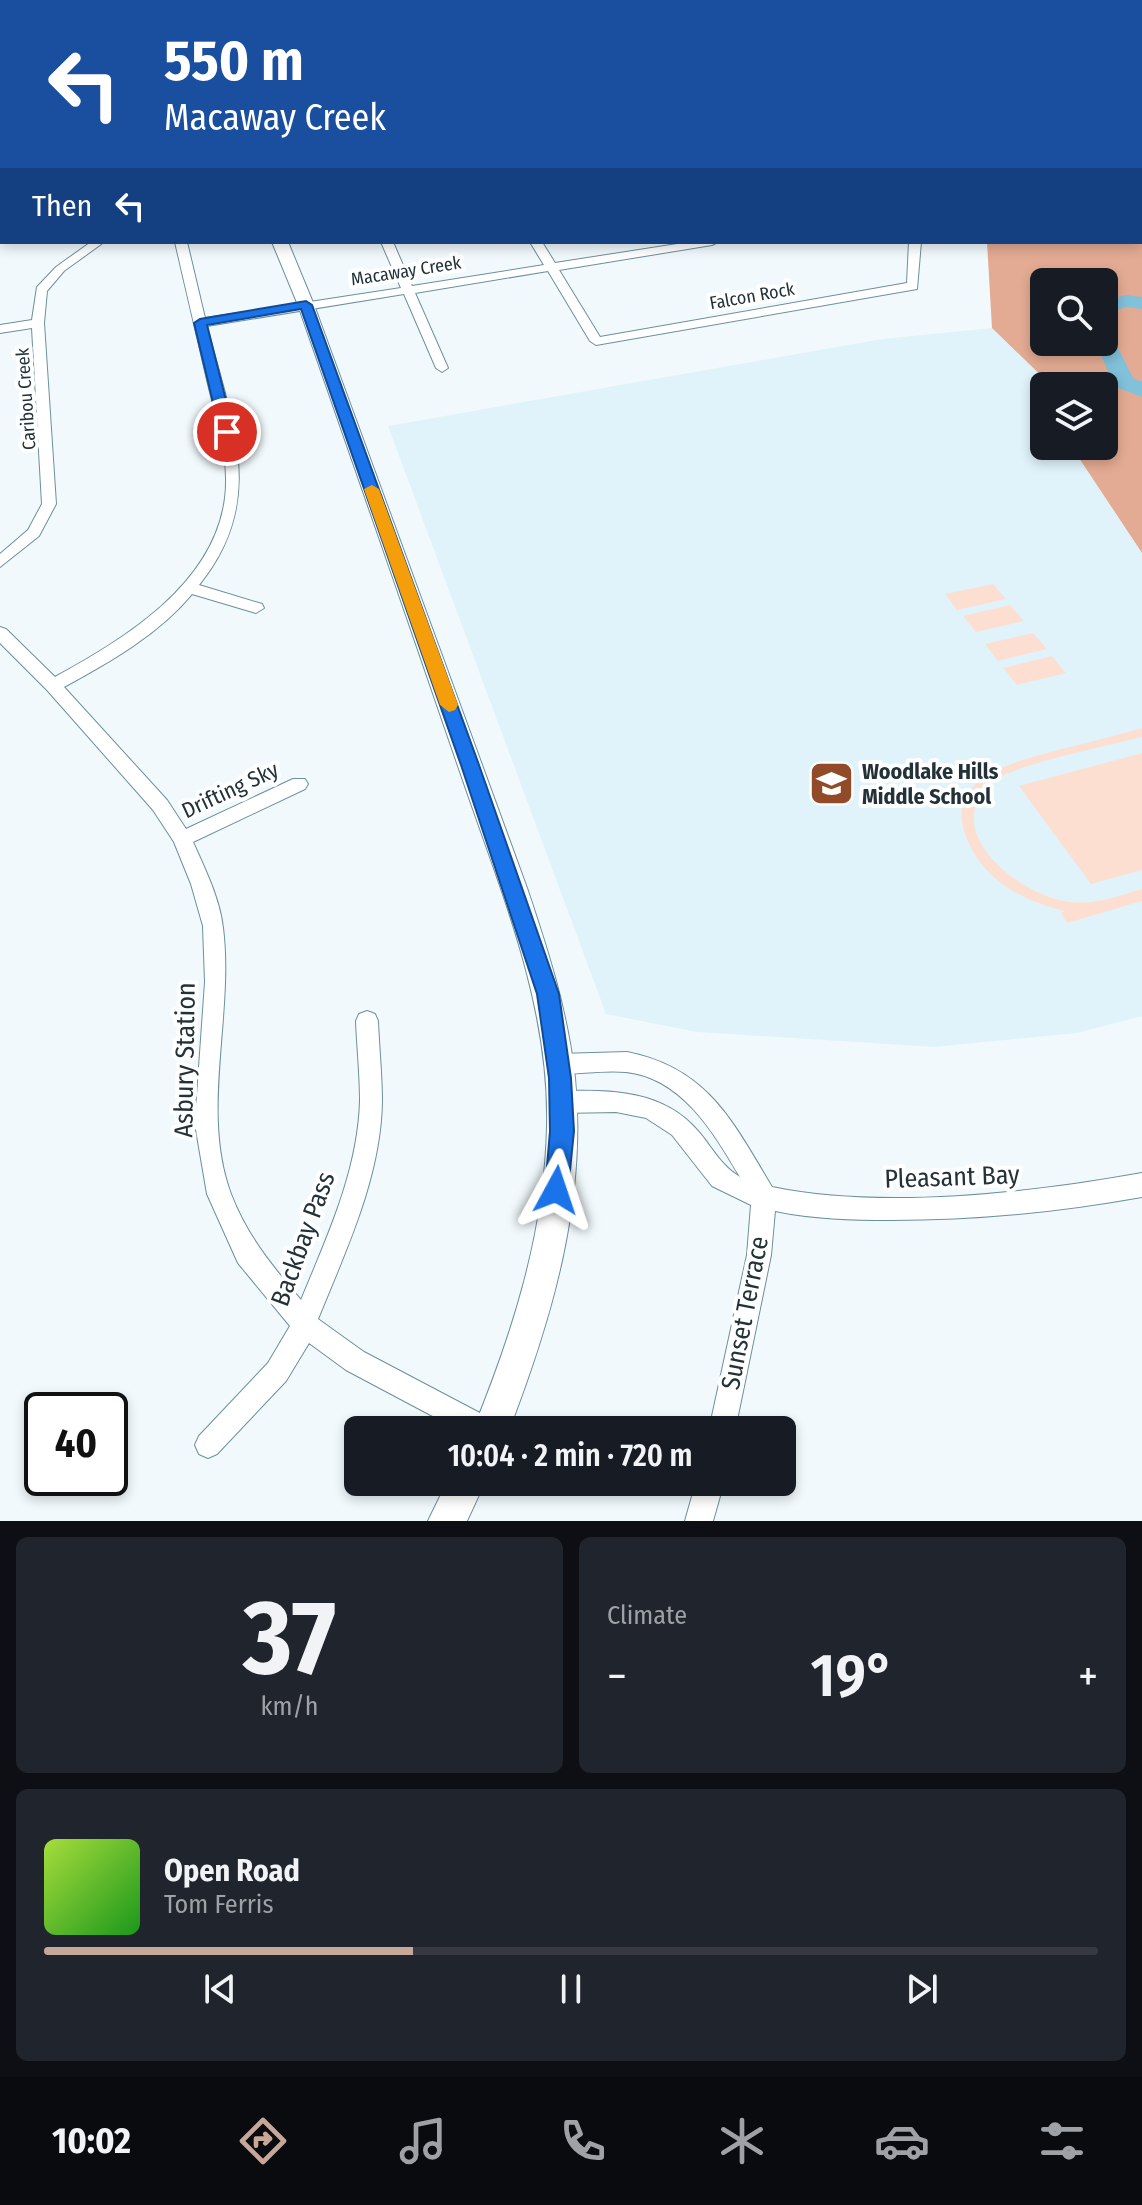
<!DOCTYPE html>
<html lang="en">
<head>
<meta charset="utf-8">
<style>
	body { margin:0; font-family:"Fira Sans Condensed",sans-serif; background:#20242c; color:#f1f3f6; height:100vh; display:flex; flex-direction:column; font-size:30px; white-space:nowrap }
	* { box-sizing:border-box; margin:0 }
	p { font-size:26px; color:#9ea1a6 }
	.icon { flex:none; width:44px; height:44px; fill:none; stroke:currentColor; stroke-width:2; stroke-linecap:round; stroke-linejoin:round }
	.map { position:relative; height:1521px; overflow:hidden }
	.side { display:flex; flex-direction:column; gap:16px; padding:16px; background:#0d0f14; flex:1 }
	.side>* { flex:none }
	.hud { position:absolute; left:0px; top:0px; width:1142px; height:244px; box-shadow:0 4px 12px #0003; background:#1a4fa0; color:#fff; overflow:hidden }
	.fabs { position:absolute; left:1030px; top:268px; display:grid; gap:16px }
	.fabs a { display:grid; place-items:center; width:88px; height:88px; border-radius:12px; background:#171b24; box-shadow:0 4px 12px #0003; font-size:40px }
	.speed { position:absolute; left:24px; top:1392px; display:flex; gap:16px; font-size:40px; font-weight:700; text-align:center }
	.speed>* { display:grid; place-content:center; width:104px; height:104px; border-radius:50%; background:#171b24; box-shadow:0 4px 12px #0003; line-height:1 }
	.speed .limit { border:4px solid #111; border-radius:12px; background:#fff; color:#111 }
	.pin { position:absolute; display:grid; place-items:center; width:68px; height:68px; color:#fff; margin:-34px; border:4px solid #fff; border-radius:50%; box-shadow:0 2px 8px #0007 }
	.me { position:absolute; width:88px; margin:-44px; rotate:5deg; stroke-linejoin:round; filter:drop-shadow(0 0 6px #0008) }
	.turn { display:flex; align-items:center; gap:28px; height:168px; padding:0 32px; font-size:36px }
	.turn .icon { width:104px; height:104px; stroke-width:2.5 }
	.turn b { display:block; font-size:56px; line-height:68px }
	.then { display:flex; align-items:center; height:76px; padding:0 32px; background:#0003; gap:16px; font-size:30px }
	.big { font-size:60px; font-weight:600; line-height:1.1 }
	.side .widget { flex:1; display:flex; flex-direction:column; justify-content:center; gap:12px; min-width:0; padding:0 28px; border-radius:12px; background:#20242c }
	.side .dial { align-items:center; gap:0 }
	.dial b { font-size:104px; line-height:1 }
	.song { display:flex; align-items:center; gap:24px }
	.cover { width:96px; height:96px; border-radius:12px; background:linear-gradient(135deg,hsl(80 70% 55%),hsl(120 70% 35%)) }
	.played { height:8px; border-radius:4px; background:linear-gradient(90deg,#c6a799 35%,#363941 35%) }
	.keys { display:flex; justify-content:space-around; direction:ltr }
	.heat { display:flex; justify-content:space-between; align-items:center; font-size:44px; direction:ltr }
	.side .tiles { flex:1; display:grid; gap:16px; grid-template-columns:1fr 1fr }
	.widget:last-child { grid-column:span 2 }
	.trip { position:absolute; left:344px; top:1416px; width:452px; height:80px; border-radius:12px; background:#171b24; box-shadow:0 4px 12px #0003; font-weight:600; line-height:80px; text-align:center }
	.tabs { display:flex; height:128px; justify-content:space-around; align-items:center; background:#090b0e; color:#9ea1a6 }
	.tabs .icon { width:56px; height:56px }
	.tabs .selected { color:#c6a799 }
	.tabs b { font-size:36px; color:#f1f3f6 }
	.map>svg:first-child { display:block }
</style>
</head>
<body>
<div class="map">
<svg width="1142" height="1521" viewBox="0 0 1142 1521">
	<rect width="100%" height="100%" fill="#f1f9fc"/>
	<polygon fill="#e0f3fb" points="992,328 1052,383 1052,386 1044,386 1044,446 1071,446 1142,553 1142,1016 1077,1033 934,1047 697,1032 606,1014 388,426 882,339"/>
	<g fill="#fddfd1">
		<polygon points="993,584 1006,599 957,610 945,594"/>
		<polygon points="1010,605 1024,621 976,632 963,616"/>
		<polygon points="1033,633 1047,649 998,661 985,644"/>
		<polygon points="1052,656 1066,673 1017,685 1003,668"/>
		<path d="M1142,728v9c-30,8 -126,27 -146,43 -63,48 23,116 74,122 25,3 48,-6 72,-13v12l-75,22 -6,-10 4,-2c-35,-8 -73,-26 -91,-58 -42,-72 32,-89 84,-103 28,-7 56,-14 84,-22z"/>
		<polygon points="1142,753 1142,870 1091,884 1019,786"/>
	</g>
	<path fill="#e3ab93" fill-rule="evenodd" d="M1140,163l2,1v389l-71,-107h33v-60h-52l-60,-58 -5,-86h153zM1044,282h60v60h-60z"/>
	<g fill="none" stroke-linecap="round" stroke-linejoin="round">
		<g fill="#81c1da" fill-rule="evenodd">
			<polygon points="1125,295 1142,297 1142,309 1126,307 1104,314 1104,301"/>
			<polygon points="1104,332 1111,334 1133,378 1142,382 1142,397 1116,387 1113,382 1095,342 1104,342"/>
		</g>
		<defs>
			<g id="street">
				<polygon points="352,0 350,2 341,1 342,0"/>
				<polygon points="503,0 513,0 502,2"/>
				<polygon points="593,0 600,0 601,1 592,2"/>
				<polygon points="746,0 764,0 766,2 748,2"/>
				<polygon points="784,0 793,0 783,2"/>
				<polygon points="891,0 900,0 890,2"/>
				<polygon points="936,0 957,0 959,2 938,2"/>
				<rect x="1140" y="24" width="2" height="6"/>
				<rect x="1140" y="56" width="2" height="6"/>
				<polygon points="91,242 104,242 64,271 47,291 44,323 56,504 39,536 0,567 0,554 28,530 42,504 32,328 0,333 0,325 32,320 37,287 56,267"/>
				<path d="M175,242h12l18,76 196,-30 -20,-46h12l19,44 132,-21 -14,-23h12l13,21 135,-21h28l-6,3 -153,25 41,67 307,-54 2,-41h12l-4,47 -321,56 -6,-4 -42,-70 -133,22 33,75 -6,4 -6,-4 -32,-74 -197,32c23,94 62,173 -8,259l63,19 2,4 -8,5 -64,-19c-33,40 -82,68 -128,93l103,113 19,29 107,-50h12l3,5 -3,5 -112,53c12,27 27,57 30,86 11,87 -23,183 8,266 16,42 42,73 70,106 26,-63 57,-129 59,-199 0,-27 -3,-54 -4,-80l3,-7 8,-3 8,3 3,7c1,26 4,54 4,80 -1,76 -36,149 -64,218l46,33 131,69 4,9h-40l-113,-60 -37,-27 -23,38 -69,73 -9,4 -9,-4 -4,-9 4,-9 69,-73 22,-37 -52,-63 -31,-69 -12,-70 10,-142 -2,-56 -12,-42 -17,-42 -21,-32 -106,-120 -47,-47v-16l6,2 49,48c69,-38 159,-92 170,-179 5,-38 -8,-76 -17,-114 -11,-47 -22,-94 -33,-142z"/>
				<path d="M627,1052c81,16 106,70 145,135 110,23 259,6 370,-14v24c-83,15 -166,23 -251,23 -39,0 -78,-1 -116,-9l-4,44 -36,175h-26l38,-175 4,-50 -39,-19 -40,-51 -26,-17 -30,-6 -55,1 -8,-4 -3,-7 3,-7 8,-4c51,-1 102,-1 137,40 14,16 23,35 42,46 -26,-44 -58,-99 -114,-105 -22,-2 -46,2 -68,2l-8,-3 -3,-7 3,-7 8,-3z"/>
				<polygon points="696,1482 724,1482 713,1521 685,1521"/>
			</g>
			<g id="secondary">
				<polygon points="202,0 224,0 226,2 203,2"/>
				<rect x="1140" y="140" width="2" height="8"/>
				<path d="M272,242h16l26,63 213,583c21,62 41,125 48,190 12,122 -23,240 -66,352h-36c40,-98 72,-198 74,-304 3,-124 -49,-242 -88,-357 -53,-155 -107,-309 -161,-464z"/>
				<polygon points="447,1482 485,1482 467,1521 428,1521"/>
			</g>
		</defs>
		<use href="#street" stroke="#6b909e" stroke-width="2"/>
		<use href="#secondary" stroke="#6b909e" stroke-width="2"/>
		<use href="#street" fill="#fff" fill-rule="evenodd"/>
		<use href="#secondary" fill="#fff" fill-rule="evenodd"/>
		<defs>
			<g id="rail">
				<polyline points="143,0 156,2"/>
				<polyline points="162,0 175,2"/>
			</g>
		</defs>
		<use href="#rail" stroke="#6d797e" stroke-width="5"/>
		<use href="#rail" stroke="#fff" stroke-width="3" stroke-dasharray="8" stroke-linecap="butt"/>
	</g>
	<polygon fill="#1a73e8" stroke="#114b97" stroke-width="2" points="306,301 312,305 479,765 559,994 571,1078 574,1131 568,1190 565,1199 556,1202 548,1199 545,1190 550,1131 549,1078 537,994 461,765 301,309 207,325 234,432 227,436 220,432 194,323 200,319"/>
	<polygon fill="#f59e0b" points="372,485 379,489 458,705 455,710 449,712 440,705 364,489"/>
	<defs>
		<symbol id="school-square" viewBox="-11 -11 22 22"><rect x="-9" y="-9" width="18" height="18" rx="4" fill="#924b28" stroke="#fff"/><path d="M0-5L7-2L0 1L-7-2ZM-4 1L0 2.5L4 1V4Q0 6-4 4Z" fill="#fff"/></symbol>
	</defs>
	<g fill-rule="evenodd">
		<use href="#school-square" x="806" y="758" width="51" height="51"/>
	</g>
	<g text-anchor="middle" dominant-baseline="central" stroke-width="8" stroke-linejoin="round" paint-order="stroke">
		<g font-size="18" fill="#233238" stroke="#fff">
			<text transform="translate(406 271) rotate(-9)">Macaway Creek</text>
			<text transform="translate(752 296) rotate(-10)">Falcon Rock</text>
			<text transform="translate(26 399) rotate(-94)">Caribou Creek</text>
		</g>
		<g font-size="22" font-weight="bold" fill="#233238" stroke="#fff" text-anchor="start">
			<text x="862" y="771">Woodlake Hills<tspan x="862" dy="25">Middle School</tspan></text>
		</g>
		<g font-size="22" fill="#233238" stroke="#fff">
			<text transform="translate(230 790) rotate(-25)">Drifting Sky</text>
		</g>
		<g font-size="26" fill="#233238" stroke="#fff">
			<text transform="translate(185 1060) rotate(-89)">Asbury Station</text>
			<text transform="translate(952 1177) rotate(-2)">Pleasant Bay</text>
			<text transform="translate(303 1239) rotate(-70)">Backbay Pass</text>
			<text transform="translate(745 1313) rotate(-79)">Sunset Terrace</text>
		</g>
	</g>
</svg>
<div class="fabs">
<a><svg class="icon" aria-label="search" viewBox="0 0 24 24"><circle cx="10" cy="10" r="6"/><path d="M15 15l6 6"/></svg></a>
<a><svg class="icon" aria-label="layers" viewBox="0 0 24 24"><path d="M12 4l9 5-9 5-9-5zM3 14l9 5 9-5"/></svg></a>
</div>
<div class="speed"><div class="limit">40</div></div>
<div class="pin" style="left:227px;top:432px;background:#d93025"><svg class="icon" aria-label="arrive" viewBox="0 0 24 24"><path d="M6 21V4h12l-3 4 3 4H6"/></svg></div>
<svg class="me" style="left:556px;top:1190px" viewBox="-20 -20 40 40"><path d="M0-17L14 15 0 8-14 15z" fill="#1a73e8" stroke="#fff" stroke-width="4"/></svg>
<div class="trip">10:04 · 2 min · 720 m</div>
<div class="hud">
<div class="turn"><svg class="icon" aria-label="left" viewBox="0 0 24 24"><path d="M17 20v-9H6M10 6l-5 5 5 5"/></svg><div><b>550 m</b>Macaway Creek</div></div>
<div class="then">Then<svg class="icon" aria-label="left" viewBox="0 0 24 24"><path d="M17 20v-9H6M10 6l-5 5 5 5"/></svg></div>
</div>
</div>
<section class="side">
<div class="tiles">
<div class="widget dial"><b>37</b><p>km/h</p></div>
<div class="widget"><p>Climate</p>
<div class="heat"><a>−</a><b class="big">19°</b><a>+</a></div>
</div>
<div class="widget">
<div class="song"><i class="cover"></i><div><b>Open Road</b><p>Tom Ferris</p></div></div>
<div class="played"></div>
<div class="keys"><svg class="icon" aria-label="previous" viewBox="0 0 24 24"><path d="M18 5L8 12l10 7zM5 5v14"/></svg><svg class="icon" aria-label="pause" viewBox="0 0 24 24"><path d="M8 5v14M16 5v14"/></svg><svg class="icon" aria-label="next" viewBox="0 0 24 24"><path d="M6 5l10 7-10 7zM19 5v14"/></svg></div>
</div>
</div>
</section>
<nav class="tabs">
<b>10:02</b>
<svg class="icon selected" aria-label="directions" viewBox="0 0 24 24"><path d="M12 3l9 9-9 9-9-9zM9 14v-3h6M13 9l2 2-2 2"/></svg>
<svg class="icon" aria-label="music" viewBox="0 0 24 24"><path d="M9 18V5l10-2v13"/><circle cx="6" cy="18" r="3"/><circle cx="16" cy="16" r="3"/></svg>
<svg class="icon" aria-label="phone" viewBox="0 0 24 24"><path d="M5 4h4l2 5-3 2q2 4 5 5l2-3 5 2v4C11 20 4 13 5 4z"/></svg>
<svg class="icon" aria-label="climate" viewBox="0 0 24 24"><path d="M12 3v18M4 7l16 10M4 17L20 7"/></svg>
<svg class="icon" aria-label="car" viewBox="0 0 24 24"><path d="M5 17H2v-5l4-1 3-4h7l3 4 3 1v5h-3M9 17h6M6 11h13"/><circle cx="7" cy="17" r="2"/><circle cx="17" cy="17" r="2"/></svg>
<svg class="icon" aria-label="filters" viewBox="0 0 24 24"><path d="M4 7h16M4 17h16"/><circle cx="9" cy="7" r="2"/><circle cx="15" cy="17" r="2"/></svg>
</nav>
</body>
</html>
